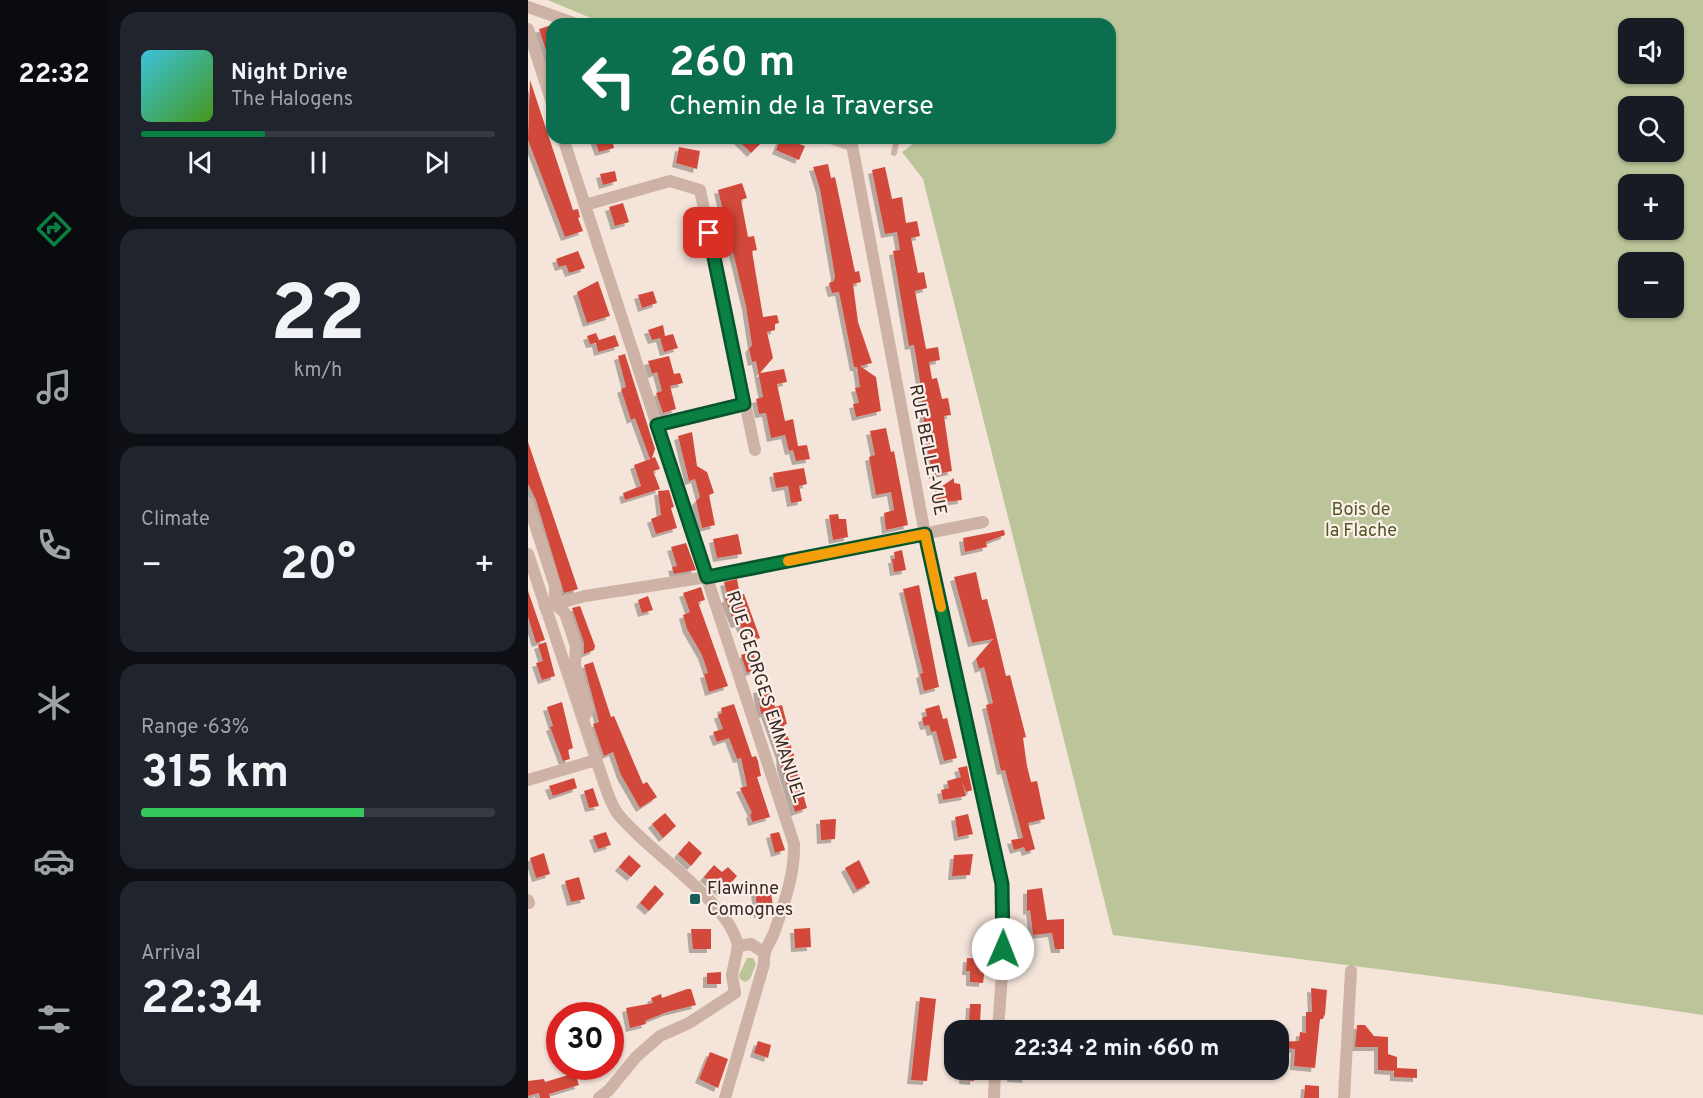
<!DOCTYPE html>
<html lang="en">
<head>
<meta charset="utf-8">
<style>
	body { margin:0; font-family:Overpass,sans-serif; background:#20242c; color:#f1f3f6; height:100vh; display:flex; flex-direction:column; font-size:22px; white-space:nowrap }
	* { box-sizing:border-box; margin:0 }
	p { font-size:20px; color:#9ea1a6 }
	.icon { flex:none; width:33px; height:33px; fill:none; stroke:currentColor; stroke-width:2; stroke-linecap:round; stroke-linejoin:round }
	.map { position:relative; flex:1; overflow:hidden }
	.drawer { display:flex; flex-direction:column; gap:12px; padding:12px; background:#0d0f14; width:420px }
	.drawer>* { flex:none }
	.banner { position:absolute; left:18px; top:18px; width:570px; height:126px; border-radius:18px; box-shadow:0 2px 4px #0004; background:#0b6e4f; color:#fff; overflow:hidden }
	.buttons { position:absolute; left:1090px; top:18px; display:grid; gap:12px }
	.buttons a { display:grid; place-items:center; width:66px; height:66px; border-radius:12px; background:#171b24; box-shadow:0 2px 4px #0004; font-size:30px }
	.speed { position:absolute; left:18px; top:1002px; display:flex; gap:12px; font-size:30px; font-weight:700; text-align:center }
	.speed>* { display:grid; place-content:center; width:78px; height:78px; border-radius:50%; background:#171b24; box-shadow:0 2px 4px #0004; line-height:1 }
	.speed .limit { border:9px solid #d22; background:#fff; color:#111 }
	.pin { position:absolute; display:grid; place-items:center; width:51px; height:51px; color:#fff; margin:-26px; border-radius:12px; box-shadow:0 3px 9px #0006 }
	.me { position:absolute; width:66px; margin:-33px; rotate:1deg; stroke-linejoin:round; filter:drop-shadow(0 0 4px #0008) }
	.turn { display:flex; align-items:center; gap:21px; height:126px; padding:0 24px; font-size:27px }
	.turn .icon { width:78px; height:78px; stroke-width:2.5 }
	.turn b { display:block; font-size:42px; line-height:51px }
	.big { font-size:45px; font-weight:700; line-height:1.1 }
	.drawer .card { flex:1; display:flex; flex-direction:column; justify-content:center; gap:9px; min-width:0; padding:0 21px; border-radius:18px; background:#20242c }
	.drawer .dial { align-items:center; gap:0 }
	.dial b { font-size:78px; line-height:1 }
	.song { display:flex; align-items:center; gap:18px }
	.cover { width:72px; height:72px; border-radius:9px; background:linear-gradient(135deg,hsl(190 70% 55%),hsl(100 70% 35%)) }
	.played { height:6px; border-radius:3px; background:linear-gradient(90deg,#0b8043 35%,#363941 35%) }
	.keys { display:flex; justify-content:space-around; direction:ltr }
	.heat { display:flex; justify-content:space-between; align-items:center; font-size:33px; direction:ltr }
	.charge { height:9px; border-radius:4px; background:linear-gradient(90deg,#34c759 63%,#363941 0) }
	.trip { position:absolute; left:416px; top:1020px; width:345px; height:60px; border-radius:18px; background:#171b24; box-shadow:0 2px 4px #0004; font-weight:700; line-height:60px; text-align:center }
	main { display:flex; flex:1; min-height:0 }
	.dock { display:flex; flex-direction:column; width:108px; justify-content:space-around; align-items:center; background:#090b0e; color:#9ea1a6 }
	.dock .icon { width:42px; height:42px }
	.dock .on { color:#0b8043 }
	.dock b { font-size:27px; color:#f1f3f6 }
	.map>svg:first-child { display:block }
</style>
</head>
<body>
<main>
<nav class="dock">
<b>22:32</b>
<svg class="icon on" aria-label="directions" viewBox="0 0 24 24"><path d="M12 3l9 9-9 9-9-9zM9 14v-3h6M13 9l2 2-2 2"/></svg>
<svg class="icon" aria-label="music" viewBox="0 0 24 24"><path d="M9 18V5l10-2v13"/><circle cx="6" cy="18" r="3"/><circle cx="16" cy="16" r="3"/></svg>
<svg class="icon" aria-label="phone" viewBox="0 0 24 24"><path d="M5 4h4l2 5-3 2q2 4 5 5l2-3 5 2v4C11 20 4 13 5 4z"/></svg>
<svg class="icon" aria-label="climate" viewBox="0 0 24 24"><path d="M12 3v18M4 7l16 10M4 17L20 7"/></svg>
<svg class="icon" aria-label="car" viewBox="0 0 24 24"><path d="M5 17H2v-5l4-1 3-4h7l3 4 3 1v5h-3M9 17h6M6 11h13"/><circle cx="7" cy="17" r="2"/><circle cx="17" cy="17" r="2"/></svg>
<svg class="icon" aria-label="filters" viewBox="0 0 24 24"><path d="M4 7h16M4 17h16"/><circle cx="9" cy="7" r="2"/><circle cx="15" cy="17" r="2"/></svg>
</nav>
<section class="drawer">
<div class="card">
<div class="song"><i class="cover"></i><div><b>Night Drive</b><p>The Halogens</p></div></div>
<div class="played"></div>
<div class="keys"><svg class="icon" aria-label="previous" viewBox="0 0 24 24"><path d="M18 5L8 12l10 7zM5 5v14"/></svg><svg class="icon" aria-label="pause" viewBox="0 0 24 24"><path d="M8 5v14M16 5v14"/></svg><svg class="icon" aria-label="next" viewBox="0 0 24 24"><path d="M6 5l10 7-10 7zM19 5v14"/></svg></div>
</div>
<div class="card dial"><b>22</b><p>km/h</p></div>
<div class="card"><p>Climate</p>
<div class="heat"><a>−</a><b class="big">20°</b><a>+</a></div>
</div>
<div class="card"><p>Range · 63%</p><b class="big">315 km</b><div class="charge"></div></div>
<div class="card"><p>Arrival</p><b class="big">22:34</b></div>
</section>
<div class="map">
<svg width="1175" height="1098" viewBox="0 0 1175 1098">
	<defs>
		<filter id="shadow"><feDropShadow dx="-4" dy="4" stdDeviation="0" flood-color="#0004"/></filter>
	</defs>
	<rect width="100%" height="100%" fill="#f4e4da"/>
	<g fill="#bcc599" fill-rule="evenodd">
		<path d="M20,0h1155v1015l-201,-30 -389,-50 -190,-756 -21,-27 19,-14h189v-114h-505zM1101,28h45v46h-45zM1101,106h45v46h-45zM1101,184h45v46h-45zM1101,262h45v46h-45z"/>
		<polygon points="219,958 225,958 228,964 222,979 217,982 212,979 211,975"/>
	</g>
	<g fill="#d24a3b" filter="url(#shadow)">
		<polygon points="24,25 24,63 22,63 11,29"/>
		<polygon points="2,80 45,210 50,209 52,217 50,218 55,231 37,237 0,140"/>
		<polygon points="66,138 84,138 86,148 71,152"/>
		<polygon points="208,138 238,138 223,153"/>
		<polygon points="253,138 277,146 271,160 248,150"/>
		<polygon points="151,147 172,151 169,169 148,163"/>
		<polygon points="300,164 303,178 307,177 327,272 331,271 333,282 325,284 330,322 344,363 332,366 348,377 353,411 328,417 325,404 331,403 327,388 332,387 329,367 326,367 311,292 304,293 301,283 306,281 307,276 292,189 285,167"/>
		<polygon points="357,167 364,199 374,197 378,223 389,221 392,236 383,238 390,273 396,272 399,288 387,291 398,349 410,347 412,360 401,362 404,379 409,378 414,399 420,398 423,415 416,416 424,471 405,475 398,444 392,381 386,345 381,346 365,251 372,250 369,232 357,234 344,170"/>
		<polygon points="87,171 89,181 75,185 72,174"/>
		<polygon points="214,183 219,198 213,200 220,237 226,236 229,250 224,251 235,317 249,315 251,323 247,324 247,330 239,332 245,358 232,373 256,369 259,382 249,384 257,421 265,419 270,446 279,445 282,459 268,461 265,450 261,451 257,435 243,438 238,413 231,414 228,399 235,397 228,361 224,362 221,349 224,345 218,306 190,190"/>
		<polygon points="95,203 101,222 87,226 81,207"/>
		<polygon points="50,251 57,268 41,273 38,265 31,267 28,259"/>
		<polygon points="70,281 82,316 59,323 49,292"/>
		<polygon points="125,291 129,303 114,308 110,295"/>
		<polygon points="135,325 137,336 145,334 150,348 136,352 132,338 124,340 120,330"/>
		<polygon points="68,333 71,340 87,335 91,346 70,352 68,343 62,344 59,336"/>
		<polygon points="97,354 127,449 124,458 127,457 132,469 125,471 132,489 97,500 95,493 113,486 106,465 122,459 107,418 103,420 93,389 98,387 90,356"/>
		<polygon points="141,356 146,374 152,373 155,383 142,386 148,409 135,413 128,393 134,391 129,372 124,374 120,361"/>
		<polygon points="358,428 363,452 366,451 380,525 358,530 356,513 366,510 363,492 348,495 341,457 347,455 342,431"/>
		<polygon points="164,432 169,466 179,472 186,493 181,495 187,525 174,528 168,501 172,497 167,479 161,481 150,436"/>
		<polygon points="0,442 50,589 47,590 36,593 8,500 0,484"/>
		<polygon points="276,468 279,484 271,486 274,501 263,503 260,486 248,488 245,473"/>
		<polygon points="426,478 426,483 432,484 434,500 409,503 407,491"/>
		<polygon points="141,490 146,507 143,508 149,528 128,534 123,519 133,515 130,491"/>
		<polygon points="310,514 311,519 318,519 320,537 305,540 301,515"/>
		<polygon points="476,530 477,535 458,542 459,547 437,552 435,538"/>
		<polygon points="210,534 214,554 189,558 185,539"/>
		<polygon points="158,543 168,570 146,574 144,567 149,566 143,547"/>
		<polygon points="374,550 378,570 366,572 364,559 367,559 366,552"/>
		<polygon points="448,572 454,600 459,599 465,622 478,676 482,675 498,737 495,738 499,766 503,782 509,781 517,819 500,823 507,849 498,852 496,847 486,850 483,840 495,838 477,770 473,771 458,705 465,703 456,667 451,669 448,659 465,639 444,643 426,577"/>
		<polygon points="209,579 212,595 216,594 232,638 220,643 211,623 207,624 197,599 200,598 196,582"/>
		<polygon points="391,585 411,687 396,691 392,674 395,673 375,589"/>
		<polygon points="173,587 177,600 170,602 200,686 181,692 176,674 180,673 174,655 159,629 155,615 162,612 155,593"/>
		<polygon points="0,591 17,640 8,643 0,617"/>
		<polygon points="120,596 125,610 114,613 110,600"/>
		<polygon points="52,606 67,646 66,650 56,654 56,643 44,608"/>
		<polygon points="18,642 27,676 14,680 8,663 15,661 10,645"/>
		<polygon points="225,651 230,669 219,673 213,655"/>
		<polygon points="65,662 83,717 86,716 115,784 119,782 129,797 112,808 93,775 85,752 76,756 65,724 71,722 56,665"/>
		<polygon points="241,686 247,707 254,705 259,724 256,725 268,761 266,762 279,808 267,812 253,766 252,755 237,713 233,714 229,689"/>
		<polygon points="34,702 45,748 40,750 42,759 35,761 22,727 25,726 19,707"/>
		<polygon points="206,704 224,757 228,756 230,761 233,776 229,777 242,817 224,822 222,814 224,813 212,788 219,786 213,758 209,759 201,738 189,742 185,732 195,729 190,715 194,713 193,708"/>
		<polygon points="411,705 415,719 419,718 429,758 416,761 408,731 403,732 401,725 396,726 394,718 399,716 397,709"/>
		<polygon points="439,766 444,790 438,792 434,781 438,796 415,800 413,790 421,788 419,781 433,777 430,768"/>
		<polygon points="46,778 49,788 25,796 21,786"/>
		<polygon points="65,788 71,806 61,808 56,791"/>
		<polygon points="137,813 148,826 135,838 124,824"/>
		<polygon points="440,814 445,834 430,837 427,817"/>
		<polygon points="308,819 307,839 293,840 292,820"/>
		<polygon points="78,832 83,845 70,849 65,836"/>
		<polygon points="251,832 257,850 247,853 242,834"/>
		<polygon points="161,841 174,853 163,866 150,854"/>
		<polygon points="16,853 22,874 8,878 2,858"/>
		<polygon points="445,854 442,875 424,876 426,855"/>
		<polygon points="101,855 113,866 103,877 91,867"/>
		<polygon points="331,860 342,883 329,890 317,868"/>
		<polygon points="186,865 194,872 200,867 209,876 194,893 176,877"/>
		<polygon points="51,877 57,899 43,902 37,881"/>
		<polygon points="236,883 237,888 242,887 245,906 240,907 240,912 230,914 226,884"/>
		<polygon points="127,885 136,894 121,911 112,903"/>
		<polygon points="514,888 519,920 536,919 536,949 527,949 524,933 505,935 502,910 499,911 499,890"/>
		<polygon points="282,928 283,947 267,948 266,929"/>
		<polygon points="163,929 183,929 183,949 165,949"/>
		<polygon points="439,958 458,959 455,983 442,982 442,971 438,971"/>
		<polygon points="193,972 193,984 179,984 179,973"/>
		<polygon points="783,988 799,990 797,1014 795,1019 792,1019 787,1068 766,1066 767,1049 750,1047 750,1042 771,1041 772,1032 778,1033 778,1012 784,1012"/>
		<polygon points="159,989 163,989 168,1005 139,1012 117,1021 118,1024 102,1028 98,1008 125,1003 123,998 133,994 134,998"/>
		<polygon points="392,997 408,999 399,1081 383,1080"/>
		<polygon points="442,1004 453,1004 452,1023 441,1022"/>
		<polygon points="829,1025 837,1025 846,1036 860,1037 860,1054 869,1057 869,1068 889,1069 889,1078 866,1077 866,1071 850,1070 850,1047 827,1047"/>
		<polygon points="230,1041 243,1045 240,1058 226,1053"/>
		<polygon points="182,1052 200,1059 190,1088 171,1079"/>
		<polygon points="436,1070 447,1070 446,1081 435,1080"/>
		<polygon points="484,1070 499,1070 498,1079 483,1078"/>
		<polygon points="47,1073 51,1085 21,1094 22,1098 12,1098 11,1093 0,1096 0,1081 16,1079 17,1082"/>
		<polygon points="777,1085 791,1086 791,1098 776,1098"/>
	</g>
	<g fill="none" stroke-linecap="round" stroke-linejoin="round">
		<polyline stroke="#cdb2a5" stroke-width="6" points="366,153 369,138"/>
		<g stroke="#cdb2a5" stroke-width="12">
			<polyline points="0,7 48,24"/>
			<polyline points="0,29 24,103"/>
			<path d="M35,138l231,706c1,30 -10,60 -20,89 -5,12 -11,17 -10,31l-39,134"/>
			<polyline points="303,138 324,145 397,534 474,884 477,931 470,1030"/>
			<polyline points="57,205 142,181 172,190 227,450"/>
			<polyline points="129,425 216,404"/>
			<polyline points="0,503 27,586 27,604 37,613 48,646 47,665 60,709 55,720"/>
			<path d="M0,554l75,226c4,11 8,25 15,34 31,39 111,87 120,132"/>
			<polyline points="17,607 57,596 179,577 455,522"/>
			<polyline points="0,780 68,760"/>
			<polyline points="0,900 1,903"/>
			<polyline points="210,946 223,944 235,952"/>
			<polyline points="207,993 204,975 210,946"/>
			<polyline points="71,1098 81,1090 108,1057 132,1036 161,1023 207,993"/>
			<polyline points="466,1098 467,1070"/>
			<polyline points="816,1098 823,971"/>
		</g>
	</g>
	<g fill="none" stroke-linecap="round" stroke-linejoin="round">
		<defs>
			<polyline id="route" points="181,233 216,404 129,425 179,577 397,534 474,884 475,949"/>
		</defs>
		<use href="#route" stroke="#07532c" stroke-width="15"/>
		<use href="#route" stroke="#0b8043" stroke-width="10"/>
		<polyline stroke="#f59e0b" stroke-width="10" points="260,561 397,534 413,607"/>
	</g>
	<rect fill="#185e59" stroke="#fbefe7" stroke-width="2" x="161" y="893" width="12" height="12" rx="3"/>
	<g text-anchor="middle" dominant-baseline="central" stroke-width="4.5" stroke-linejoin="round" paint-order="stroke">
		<g font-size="18" fill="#382a27" stroke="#fbefe7">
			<text transform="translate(399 450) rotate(79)">RUE BELLE-VUE</text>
			<text transform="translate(237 697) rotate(72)">RUE GEORGES EMMANUEL</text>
		</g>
		<g font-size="18" fill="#4e5928" stroke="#fbefe7">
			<text x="833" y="510">Bois de<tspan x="833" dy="21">la Flache</tspan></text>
		</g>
		<g font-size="18" fill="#382a27" stroke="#fbefe7" text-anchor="start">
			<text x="179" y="889">Flawinne<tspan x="179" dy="21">Comognes</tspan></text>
		</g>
	</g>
</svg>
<div class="buttons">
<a><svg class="icon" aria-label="sound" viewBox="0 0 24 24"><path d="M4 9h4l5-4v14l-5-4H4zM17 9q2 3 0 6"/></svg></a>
<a><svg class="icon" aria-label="search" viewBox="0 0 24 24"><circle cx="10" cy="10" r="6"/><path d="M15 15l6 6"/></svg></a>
<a>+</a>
<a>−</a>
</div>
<div class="speed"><div class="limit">30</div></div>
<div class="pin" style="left:181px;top:233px;background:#d93025"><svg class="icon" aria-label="arrive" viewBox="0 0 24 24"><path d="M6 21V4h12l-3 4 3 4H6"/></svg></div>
<svg class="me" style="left:475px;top:949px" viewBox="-20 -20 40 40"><circle r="19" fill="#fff"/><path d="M0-13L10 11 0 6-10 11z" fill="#0b8043"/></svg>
<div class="trip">22:34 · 2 min · 660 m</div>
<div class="banner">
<div class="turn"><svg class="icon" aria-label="left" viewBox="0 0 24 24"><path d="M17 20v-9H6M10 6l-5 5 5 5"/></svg><div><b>260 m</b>Chemin de la Traverse</div></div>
</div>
</div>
</main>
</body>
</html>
